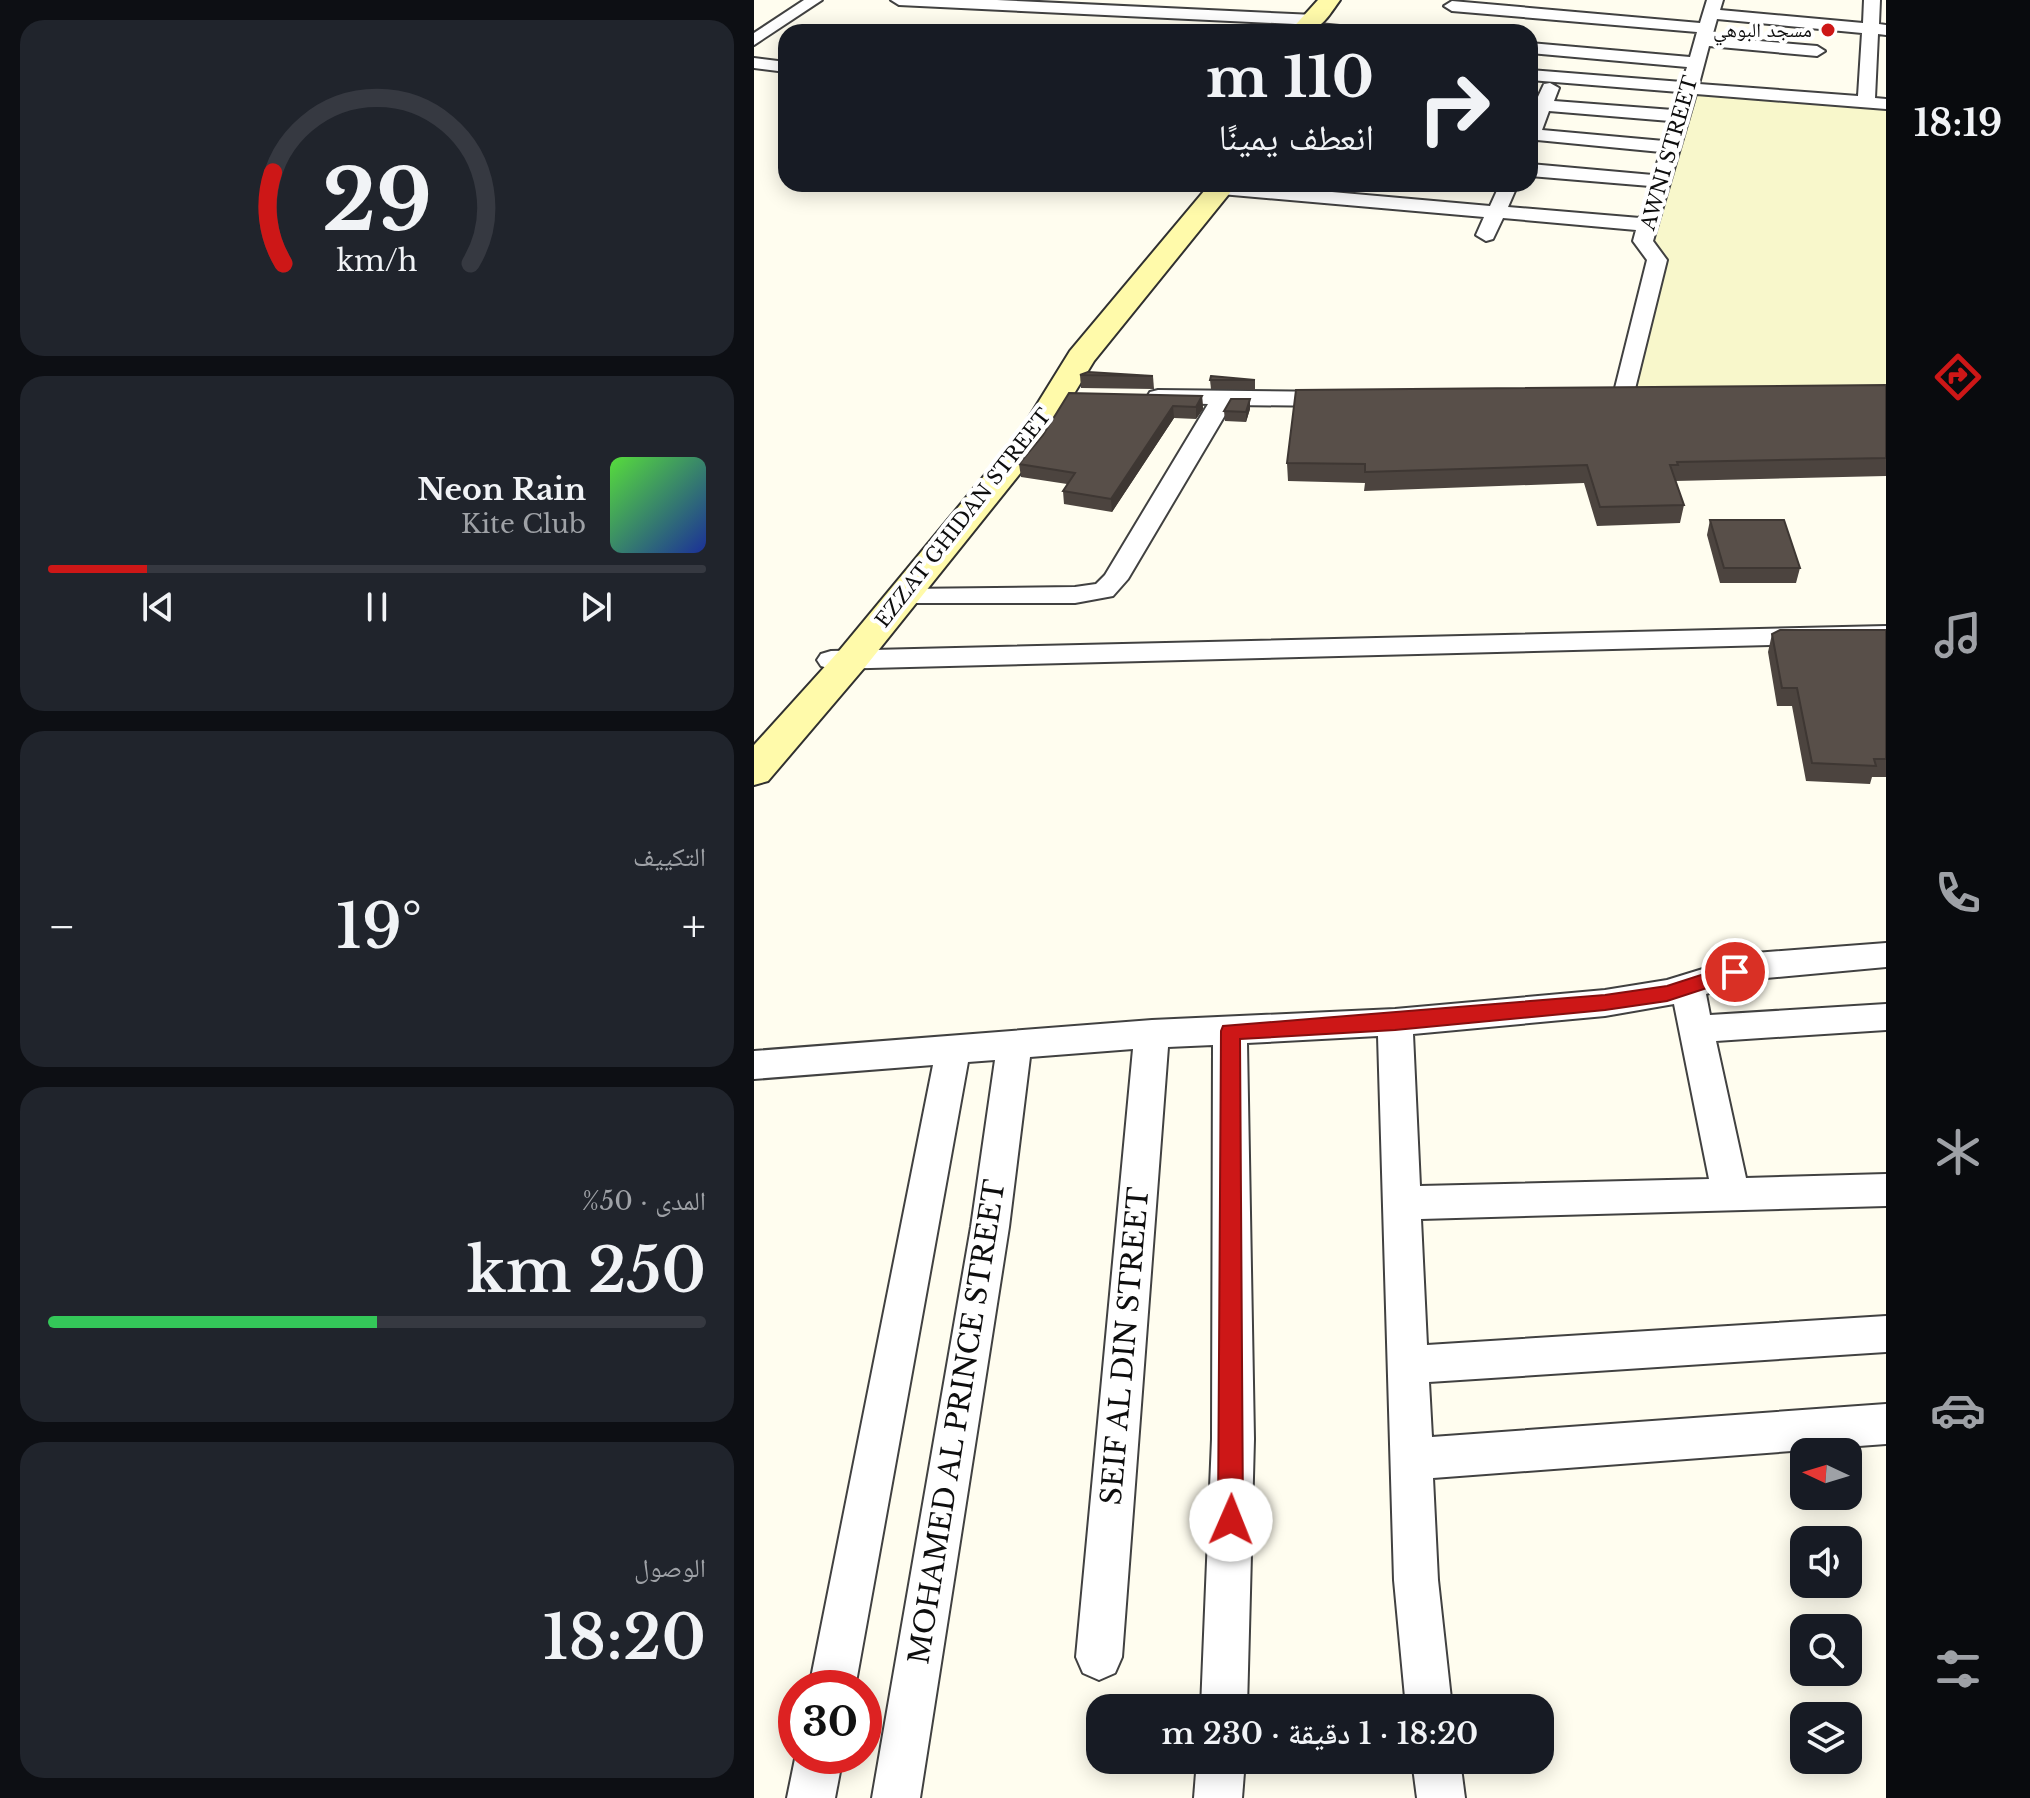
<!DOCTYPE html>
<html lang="ar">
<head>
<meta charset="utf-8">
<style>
	body { margin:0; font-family:"Libre Baskerville","Noto Naskh Arabic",serif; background:#20242c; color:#f1f3f6; direction:rtl; height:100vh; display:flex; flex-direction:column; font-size:30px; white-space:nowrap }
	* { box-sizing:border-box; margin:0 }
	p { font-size:26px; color:#9ea1a6 }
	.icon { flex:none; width:44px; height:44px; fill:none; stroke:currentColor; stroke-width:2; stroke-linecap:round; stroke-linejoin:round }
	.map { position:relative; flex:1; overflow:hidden; direction:ltr }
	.sheet { display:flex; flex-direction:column; gap:20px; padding:20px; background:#0d0f14; width:754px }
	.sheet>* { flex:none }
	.banner { position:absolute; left:24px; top:24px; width:760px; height:168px; border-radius:24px; box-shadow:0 4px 20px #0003; direction:rtl; background:#171b24; color:#f1f3f6; overflow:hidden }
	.needle { width:52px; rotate:274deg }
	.controls { position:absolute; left:1036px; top:1438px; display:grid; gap:16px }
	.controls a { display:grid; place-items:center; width:72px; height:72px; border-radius:16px; background:#171b24; box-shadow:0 4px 20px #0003; font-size:40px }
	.speed { position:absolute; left:24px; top:1670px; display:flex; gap:16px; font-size:40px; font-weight:700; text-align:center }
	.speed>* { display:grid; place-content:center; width:104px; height:104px; border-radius:50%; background:#171b24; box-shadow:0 4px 20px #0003; line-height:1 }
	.speed .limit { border:12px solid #d22; background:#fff; color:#111 }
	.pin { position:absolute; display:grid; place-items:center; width:68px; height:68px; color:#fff; margin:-34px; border:4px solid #fff; border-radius:50%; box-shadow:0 2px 8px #0007 }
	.me { position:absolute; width:88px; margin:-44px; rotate:1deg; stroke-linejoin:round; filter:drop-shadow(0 0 6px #0008) }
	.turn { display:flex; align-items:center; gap:28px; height:168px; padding:0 32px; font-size:36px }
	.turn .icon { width:104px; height:104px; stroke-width:2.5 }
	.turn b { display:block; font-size:56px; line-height:68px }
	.big { font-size:60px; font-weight:600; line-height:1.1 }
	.sheet .widget { flex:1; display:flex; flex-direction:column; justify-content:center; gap:12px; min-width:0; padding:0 28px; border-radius:24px; background:#20242c }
	.sheet .dial { align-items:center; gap:0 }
	.dial svg { height:208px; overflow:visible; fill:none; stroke:#363941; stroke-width:7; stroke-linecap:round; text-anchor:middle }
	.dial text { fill:#f1f3f6; stroke:none }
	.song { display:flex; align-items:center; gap:24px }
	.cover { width:96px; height:96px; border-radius:12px; background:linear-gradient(135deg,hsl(110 70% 55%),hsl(230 70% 35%)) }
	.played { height:8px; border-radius:4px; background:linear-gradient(90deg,#cd1717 15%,#363941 15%) }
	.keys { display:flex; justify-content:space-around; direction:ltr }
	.heat { display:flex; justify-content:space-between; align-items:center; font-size:44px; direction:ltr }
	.charge { height:12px; border-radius:6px; background:linear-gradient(90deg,#34c759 50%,#363941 0) }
	.trip { position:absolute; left:332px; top:1694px; width:468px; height:80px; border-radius:24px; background:#171b24; box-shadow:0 4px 20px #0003; font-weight:600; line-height:80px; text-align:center; direction:rtl }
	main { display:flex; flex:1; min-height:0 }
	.tabs { display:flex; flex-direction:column; width:144px; justify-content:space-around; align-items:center; background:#090b0e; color:#9ea1a6 }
	.tabs .icon { width:56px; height:56px }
	.tabs .active { color:#cd1717 }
	.tabs b { font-size:36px; color:#f1f3f6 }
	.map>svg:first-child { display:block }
</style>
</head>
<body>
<main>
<nav class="tabs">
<b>18:19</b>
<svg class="icon active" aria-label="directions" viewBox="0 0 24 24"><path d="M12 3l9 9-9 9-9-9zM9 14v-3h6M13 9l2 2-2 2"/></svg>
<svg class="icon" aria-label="music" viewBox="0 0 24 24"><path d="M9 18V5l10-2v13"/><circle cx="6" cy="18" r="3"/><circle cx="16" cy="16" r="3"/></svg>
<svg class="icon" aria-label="phone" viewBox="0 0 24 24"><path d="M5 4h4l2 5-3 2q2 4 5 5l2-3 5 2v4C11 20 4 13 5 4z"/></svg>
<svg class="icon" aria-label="climate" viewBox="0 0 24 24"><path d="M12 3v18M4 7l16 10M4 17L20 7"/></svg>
<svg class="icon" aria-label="car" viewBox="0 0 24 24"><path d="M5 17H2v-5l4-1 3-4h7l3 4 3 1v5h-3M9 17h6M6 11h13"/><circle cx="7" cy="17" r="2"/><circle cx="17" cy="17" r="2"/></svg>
<svg class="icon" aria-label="filters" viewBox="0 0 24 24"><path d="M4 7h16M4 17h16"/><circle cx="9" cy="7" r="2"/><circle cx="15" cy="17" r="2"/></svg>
</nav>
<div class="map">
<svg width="1132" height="1798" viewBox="0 0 1132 1798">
	<rect width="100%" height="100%" fill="#fffdef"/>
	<polygon fill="#f8f7cb" points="935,89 1132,104 1132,390 871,395 906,259 892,242"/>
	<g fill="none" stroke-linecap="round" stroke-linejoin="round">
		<defs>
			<g id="street">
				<polygon points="50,0 68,0 0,45 0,33"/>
				<polygon points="137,0 243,0 561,15 569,20 561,25 145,5"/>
				<path d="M953,0h16l-3,10 143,13 1,-23h16l-1,24 7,1v10l-8,-1 -3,64 11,1v10l-190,-15 -43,147 14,19 -35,141h-16l-3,-5 34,-136 -14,-19 3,-11 -133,-12 -10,21 -7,2 -10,-6 8,-18 -263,-23 -9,-6 2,-4h27l249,22 10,-22h18l-10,23 132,11 10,-32 -120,-10v-12l123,11 8,-23 -124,-12 -7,2 2,-33 -2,-10h7l7,-15 6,-1 9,5 -5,13 119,9 6,-18 -149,-12v-10l152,12 5,-15 -157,-14v-10l160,14 7,-25 -245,-21 -8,-5 8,-5 248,22zM963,19l145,14 -4,63 -159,-12 10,-38 108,10 8,-5 -8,-5 -105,-9zM795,111l121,10 -6,20 -122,-11z"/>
				<polygon points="565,24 596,27 604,32 559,32 559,26"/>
				<polygon points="0,58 32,62 32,72 0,68"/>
				<polygon points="404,390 585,392 593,394 596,399 593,404 585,406 477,405 374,579 359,596 321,603 140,603 136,597 140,591 149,589 321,587 342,584 351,575 454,404 396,402 393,397 396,392"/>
				<polygon points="1132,626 1132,642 77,669 67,666 63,660 67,654 77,651"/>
				<path d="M1132,943v24l-131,12 -49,15 4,21 176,-11v26l-170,11 30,137 140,-4v32l-465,13 6,126 459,-29v36l-457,30 3,55 454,-33v40l-453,34 5,102 14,128h-46l-12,-128 -16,-544 -131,7 7,396 -7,269h-46l11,-269 1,-394 -45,2 -46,610 -7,16 -16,7 -16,-7 -7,-16 57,-608 -103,8 -21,170 -89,571h-48l99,-571 24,-167 -27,2 -113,626h-46l124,-623 -179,14v-28l398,-31 243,-11 210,-19 62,-10 88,-27zM920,1004l35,175 -289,7 -7,-152 192,-18z"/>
				<polygon points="42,1754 89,1756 81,1798 33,1798"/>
				<polygon points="443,1760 491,1760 488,1798 440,1798"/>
				<polygon points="658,1760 706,1760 711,1798 663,1798"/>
			</g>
			<g id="secondary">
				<path d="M564,0h22c-17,24 -20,32 -51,32z"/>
				<polygon points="456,184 483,184 340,361 288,446 111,667 14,781 0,785 0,745 85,651 264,435 316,351"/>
			</g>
		</defs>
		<use href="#street" stroke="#414141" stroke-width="4"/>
		<use href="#secondary" stroke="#303030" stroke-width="4"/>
		<use href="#street" fill="#fff" fill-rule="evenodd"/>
		<use href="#secondary" fill="#fffaaa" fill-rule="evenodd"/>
	</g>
	<g fill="#4c443f">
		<polygon points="326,375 399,376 400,389 327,388"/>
		<polygon points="456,380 501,380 501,390 457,389"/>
		<polygon points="1132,385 1132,476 921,481 930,505 926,523 843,526 830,483 610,491 611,483 534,481 533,463"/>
		<polygon points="448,396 449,409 442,419 420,418 358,512 310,504 309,491 313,484 267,477 265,464 289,435"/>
		<polygon points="496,409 492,422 471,421 470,411"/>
		<polygon points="956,520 1046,568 1042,583 966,583 953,535"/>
		<polygon points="1132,630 1132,777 1118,777 1116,784 1052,781 1038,706 1023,706 1014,652 1018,634"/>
	</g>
	<g fill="#3e3733">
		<polygon points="448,396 449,409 442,419 442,407"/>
		<polygon points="496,399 496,409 492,422 492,412"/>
		<polygon points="419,406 420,418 358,512 357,499"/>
	</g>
	<g fill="#584f49" stroke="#3e3733" stroke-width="2">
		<polygon points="334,372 399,376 326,375"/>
		<polygon points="457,376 501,380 456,380"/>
		<polygon points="1132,385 1132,458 923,462 924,465 916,465 930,505 846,507 833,465 611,472 611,464 533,463 542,390"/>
		<polygon points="315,393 448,396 442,407 419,406 357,499 309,491 321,473 265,464 289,435"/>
		<polygon points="477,399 496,399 492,412 470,411"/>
		<polygon points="956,520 1030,520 1046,568 970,568"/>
		<polygon points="1026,630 1132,630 1132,759 1120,759 1122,766 1058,763 1043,688 1028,688 1018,634"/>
	</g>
	<polygon fill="#cd1717" stroke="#850f0f" stroke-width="2" points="981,964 987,966 990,972 987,977 913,1001 851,1010 641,1030 486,1039 489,1520 486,1528 477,1532 468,1528 464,1520 467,1031 469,1026 851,995 913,986"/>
	<circle fill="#cd1717" stroke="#fff" stroke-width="3" cx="1074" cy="30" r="8"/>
	<g text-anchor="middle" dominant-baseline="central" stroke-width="8" stroke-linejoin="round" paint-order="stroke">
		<g font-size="20" fill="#0e0e0e" stroke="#fff" text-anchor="end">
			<text x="1058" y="30">مسجد البوهي</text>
		</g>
		<g font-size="20" fill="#0e0e0e" stroke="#fff">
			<text transform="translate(915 153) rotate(-74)">AWNI STREET</text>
			<text transform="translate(209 518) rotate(-52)">EZZAT GHIDAN STREET</text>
		</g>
		<g font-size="28" fill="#0e0e0e" stroke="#fff">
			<text transform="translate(371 1346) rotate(-85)">SEIF AL DIN STREET</text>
			<text transform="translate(203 1422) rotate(-81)">MOHAMED AL PRINCE STREET</text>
		</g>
	</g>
</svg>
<div class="controls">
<a><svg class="needle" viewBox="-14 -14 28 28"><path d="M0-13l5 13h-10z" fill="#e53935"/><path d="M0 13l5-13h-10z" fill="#9ea1a6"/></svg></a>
<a><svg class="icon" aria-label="sound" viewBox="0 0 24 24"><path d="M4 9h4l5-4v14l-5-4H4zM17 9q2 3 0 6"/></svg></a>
<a><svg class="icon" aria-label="search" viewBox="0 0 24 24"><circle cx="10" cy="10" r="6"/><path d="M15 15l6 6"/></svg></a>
<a><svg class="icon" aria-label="layers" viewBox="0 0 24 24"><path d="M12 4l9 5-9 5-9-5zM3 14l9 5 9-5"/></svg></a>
</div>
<div class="speed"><div class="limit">30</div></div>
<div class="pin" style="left:981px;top:972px;background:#d93025"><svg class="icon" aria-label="arrive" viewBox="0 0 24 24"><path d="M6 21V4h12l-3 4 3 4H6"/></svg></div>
<svg class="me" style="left:477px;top:1520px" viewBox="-20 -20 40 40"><circle r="19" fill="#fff"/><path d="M0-13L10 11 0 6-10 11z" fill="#cd1717"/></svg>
<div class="trip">18:20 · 1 دقيقة · 230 m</div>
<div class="banner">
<div class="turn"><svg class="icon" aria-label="right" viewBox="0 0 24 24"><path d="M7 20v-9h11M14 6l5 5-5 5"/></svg><div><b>110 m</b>انعطف يمينًا</div></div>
</div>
</div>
<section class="sheet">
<div class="widget dial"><svg viewBox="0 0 100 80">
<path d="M14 69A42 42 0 1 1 86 69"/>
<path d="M14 69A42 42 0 0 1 10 34" stroke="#cd1717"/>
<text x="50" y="56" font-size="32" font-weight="700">29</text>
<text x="50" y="72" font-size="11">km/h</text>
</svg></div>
<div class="widget">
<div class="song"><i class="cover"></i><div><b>Neon Rain</b><p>Kite Club</p></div></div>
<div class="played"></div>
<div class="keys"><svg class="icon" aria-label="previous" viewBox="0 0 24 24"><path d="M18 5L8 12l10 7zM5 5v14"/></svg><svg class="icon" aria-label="pause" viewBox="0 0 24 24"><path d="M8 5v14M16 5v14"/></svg><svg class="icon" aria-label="next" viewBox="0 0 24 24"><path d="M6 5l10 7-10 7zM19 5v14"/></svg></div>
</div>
<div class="widget"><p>التكييف</p>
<div class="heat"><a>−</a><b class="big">19°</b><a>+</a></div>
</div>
<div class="widget"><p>المدى · 50%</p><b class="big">250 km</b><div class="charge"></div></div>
<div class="widget"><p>الوصول</p><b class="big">18:20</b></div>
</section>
</main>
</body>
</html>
